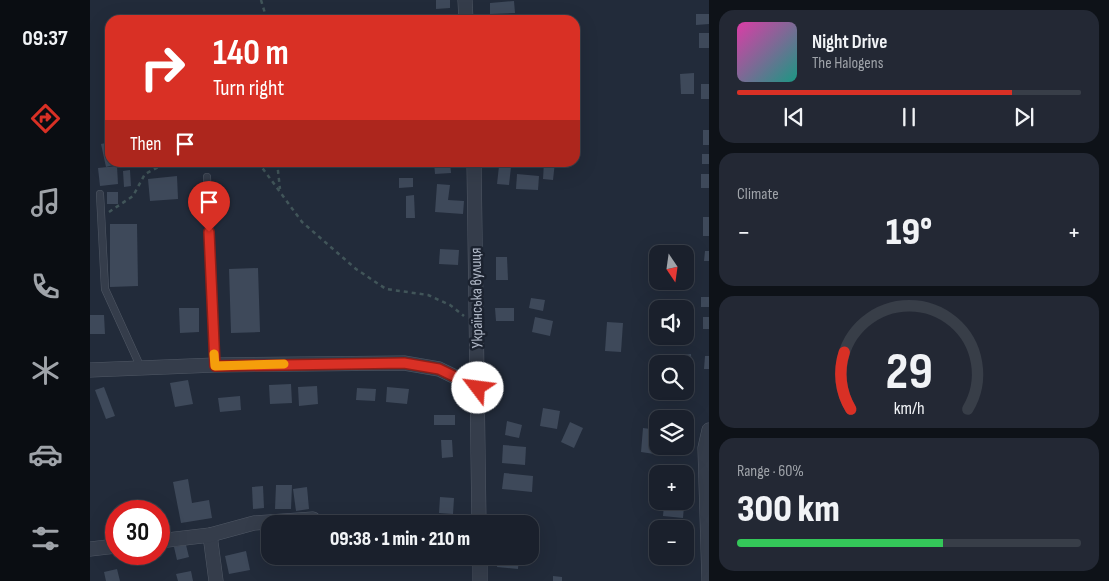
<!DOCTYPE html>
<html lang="en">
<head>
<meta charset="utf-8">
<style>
	body { margin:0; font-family:"Sofia Sans Condensed",sans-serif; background:#232834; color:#f1f3f6; height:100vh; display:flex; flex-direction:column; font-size:19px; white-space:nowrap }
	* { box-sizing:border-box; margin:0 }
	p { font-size:16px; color:#9fa3a9 }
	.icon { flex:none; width:28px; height:28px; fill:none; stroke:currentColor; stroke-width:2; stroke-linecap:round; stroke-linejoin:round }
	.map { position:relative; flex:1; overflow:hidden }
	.side { display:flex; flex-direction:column; gap:10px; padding:10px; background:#0e1218; width:400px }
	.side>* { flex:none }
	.banner { position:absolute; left:15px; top:15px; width:475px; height:152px; border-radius:15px; box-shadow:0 5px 20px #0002,0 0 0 1px #383e48; background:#d93025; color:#fff; overflow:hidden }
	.needle { width:32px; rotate:167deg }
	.controls { position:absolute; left:559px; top:245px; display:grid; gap:10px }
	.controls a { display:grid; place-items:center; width:45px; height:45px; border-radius:10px; background:#1a202c; box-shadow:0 5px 20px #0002,0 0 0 1px #383e48; font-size:25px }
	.speed { position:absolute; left:15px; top:500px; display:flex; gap:10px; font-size:25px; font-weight:700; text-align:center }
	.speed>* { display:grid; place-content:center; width:65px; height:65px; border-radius:50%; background:#1a202c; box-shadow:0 5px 20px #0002,0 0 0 1px #383e48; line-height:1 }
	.speed .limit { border:8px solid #d22; background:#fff; color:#111 }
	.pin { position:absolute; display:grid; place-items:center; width:42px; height:42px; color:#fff; margin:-51px -21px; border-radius:50% 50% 50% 0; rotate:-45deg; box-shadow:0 0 5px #0007 }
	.pin .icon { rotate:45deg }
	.me { position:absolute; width:55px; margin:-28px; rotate:300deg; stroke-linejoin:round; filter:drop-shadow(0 0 4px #0008) }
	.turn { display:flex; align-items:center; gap:18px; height:105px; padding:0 25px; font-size:22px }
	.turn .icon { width:65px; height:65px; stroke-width:2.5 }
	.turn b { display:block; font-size:35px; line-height:42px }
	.then { display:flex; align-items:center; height:48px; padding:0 25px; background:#0003; gap:10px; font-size:19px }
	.big { font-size:38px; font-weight:800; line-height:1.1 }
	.side .card { flex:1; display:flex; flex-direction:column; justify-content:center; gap:8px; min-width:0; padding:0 18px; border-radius:15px; background:#232834 }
	.side .dial { align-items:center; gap:0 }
	.dial svg { height:130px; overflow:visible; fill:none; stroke:#383e48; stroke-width:7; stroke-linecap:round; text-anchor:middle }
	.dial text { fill:#f1f3f6; stroke:none }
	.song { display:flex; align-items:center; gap:15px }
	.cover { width:60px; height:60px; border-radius:8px; background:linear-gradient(135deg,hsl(320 70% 55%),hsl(170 70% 35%)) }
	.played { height:5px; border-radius:2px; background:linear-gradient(90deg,#d93025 80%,#383e48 80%) }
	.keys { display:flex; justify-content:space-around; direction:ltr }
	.heat { display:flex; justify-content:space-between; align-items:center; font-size:28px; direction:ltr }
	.charge { height:8px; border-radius:4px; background:linear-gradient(90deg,#34c759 60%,#383e48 0) }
	.trip { position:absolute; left:171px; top:515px; width:278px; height:50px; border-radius:15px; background:#1a202c; box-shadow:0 5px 20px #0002,0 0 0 1px #383e48; font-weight:800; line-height:50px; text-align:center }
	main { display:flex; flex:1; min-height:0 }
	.menu { display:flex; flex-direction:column; width:90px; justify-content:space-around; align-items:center; background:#0a0d12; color:#9fa3a9 }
	.menu .icon { width:35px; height:35px }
	.menu .on { color:#d93025 }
	.menu b { font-size:22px; color:#f1f3f6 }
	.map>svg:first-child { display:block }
</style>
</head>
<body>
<main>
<nav class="menu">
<b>09:37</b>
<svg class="icon on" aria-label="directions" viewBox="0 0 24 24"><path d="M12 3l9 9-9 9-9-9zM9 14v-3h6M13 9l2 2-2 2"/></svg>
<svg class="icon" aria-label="music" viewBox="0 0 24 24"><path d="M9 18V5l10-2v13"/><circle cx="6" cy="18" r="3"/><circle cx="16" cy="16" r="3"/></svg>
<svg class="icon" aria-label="phone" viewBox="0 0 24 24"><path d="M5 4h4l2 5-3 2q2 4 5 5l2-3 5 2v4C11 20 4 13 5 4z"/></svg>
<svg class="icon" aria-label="climate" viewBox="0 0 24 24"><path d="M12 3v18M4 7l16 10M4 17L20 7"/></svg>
<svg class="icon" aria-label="car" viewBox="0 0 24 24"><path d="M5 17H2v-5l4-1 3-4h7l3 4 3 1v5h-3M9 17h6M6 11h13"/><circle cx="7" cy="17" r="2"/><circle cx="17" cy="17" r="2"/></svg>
<svg class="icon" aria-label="filters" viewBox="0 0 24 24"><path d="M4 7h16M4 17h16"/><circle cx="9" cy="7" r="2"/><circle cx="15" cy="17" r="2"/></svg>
</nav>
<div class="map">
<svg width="619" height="581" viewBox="0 0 619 581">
	<rect width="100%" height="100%" fill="#222b3a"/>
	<g fill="#3e495a">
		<polygon points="346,0 360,0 360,8 346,9"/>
		<polygon points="424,1 425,13 400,14 400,3"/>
		<polygon points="606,14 619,14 619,24 606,25"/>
		<rect x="609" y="33" width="10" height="15"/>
		<polygon points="604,73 604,94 591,94 590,74"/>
		<rect x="611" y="84" width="8" height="15"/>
		<rect x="613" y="130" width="6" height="15"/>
		<polygon points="20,142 20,162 40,162 40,165 31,166 31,163 16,167 11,144"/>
		<rect x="612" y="154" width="7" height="10"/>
		<polygon points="344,162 360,162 361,173 345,174"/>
		<polygon points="454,162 465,162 463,180 453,179"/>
		<polygon points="27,166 28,184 10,186 8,168"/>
		<polygon points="409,166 421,167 419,185 407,184"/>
		<polygon points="40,170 41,186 34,187 33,171"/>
		<polygon points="427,174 449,176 448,190 426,189"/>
		<rect x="611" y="174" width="8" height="14"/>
		<polygon points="87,176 88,199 60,201 58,179"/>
		<polygon points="309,178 323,178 323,187 309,188"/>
		<polygon points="347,184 360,185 358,200 374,201 373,214 345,212"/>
		<rect x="17" y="192" width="11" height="12"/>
		<polygon points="324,195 325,218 316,218 316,196"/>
		<rect x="613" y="217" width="6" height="19"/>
		<polygon points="20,224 47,224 48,286 20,287"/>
		<polygon points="350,249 369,250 368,265 349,264"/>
		<polygon points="615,251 619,251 619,261 614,261"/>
		<polygon points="406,257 417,257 418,280 406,280"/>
		<polygon points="168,268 170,332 141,333 139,269"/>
		<rect x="611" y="297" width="8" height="10"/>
		<polygon points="441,298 455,300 453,311 439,308"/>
		<polygon points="89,308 109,308 109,332 90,333"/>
		<polygon points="405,308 424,308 424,321 406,321"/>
		<polygon points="0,315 14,315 15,334 0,334"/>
		<polygon points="445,317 463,321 460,336 442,332"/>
		<rect x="613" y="317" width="6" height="12"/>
		<polygon points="517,322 533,323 531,352 515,351"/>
		<polygon points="601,354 602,370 595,370 592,355"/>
		<polygon points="615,356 619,356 619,369 614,369"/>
		<polygon points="98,380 103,404 85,407 80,383"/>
		<polygon points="201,384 202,403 180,404 179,385"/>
		<polygon points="227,386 228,404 209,406 208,387"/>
		<polygon points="14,387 25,416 16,419 5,390"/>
		<polygon points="297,387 319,389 317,404 296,402"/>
		<polygon points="267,388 286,389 285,401 266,400"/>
		<polygon points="150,396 151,410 130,412 128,398"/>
		<polygon points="453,408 470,411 467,429 450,426"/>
		<rect x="344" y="415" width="21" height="10"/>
		<polygon points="417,421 432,425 429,438 415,435"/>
		<polygon points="480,422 493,428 484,448 471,442"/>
		<polygon points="553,428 568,430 568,446 572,446 571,455 551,452"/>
		<polygon points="351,440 362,440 363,457 352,458"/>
		<polygon points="413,445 436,447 435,465 412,463"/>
		<polygon points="414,473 443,476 442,492 412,489"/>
		<polygon points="98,479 102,503 119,500 122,518 91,523 83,482"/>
		<polygon points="186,485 202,485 201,509 185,509"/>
		<polygon points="173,486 174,508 163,509 162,487"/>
		<polygon points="217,487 219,509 206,511 203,489"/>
		<polygon points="350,497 364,498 363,514 349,513"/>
		<polygon points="574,505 594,506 593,518 573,516"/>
		<polygon points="427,515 427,524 407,524 407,516"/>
		<polygon points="96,545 99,557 87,560 84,547"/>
		<polygon points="156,551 160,570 139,574 135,556"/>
		<polygon points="208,556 226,556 226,558 208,560"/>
		<polygon points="343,556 358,556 358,560 343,559"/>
		<polygon points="408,556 429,556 428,569 407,567"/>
		<polygon points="27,569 30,581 16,581 14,572"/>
		<polygon points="101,571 103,581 88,581 86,574"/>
		<polygon points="463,576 472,577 472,581 463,581"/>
	</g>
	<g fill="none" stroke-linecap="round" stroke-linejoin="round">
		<defs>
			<g id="service">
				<polyline points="117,177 125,365"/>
				<polyline points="10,194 15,289 51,368"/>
			</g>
			<g id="minor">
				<polyline points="375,0 376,20"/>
				<polyline points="384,162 389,524"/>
				<polyline points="0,370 125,365 314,363 349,369 388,388"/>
				<polyline points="619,430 615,448 619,581"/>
				<polyline points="120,535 126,581"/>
				<polyline points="69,541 120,535 164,523 223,519"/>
				<polyline points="0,549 26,546"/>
				<polyline points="390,556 390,581"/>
			</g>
		</defs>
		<use href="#service" stroke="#505865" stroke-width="8"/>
		<use href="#minor" stroke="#505865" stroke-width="15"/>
		<g stroke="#415559" stroke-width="2.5" stroke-dasharray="4 4" stroke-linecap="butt">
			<polyline points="171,0 177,20"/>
			<polyline points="168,162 212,222 266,269 296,289 338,295 360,305 374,316"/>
			<polyline points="187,162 190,189"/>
			<polyline points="19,212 43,196 55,174 78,162"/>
		</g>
		<use href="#service" stroke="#353d4b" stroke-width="7"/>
		<use href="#minor" stroke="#353d4b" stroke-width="14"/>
	</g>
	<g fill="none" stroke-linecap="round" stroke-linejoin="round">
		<defs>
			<polyline id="route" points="119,232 125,366 314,363 349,369 388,388"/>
		</defs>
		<use href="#route" stroke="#8d1f18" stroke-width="12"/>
		<use href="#route" stroke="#d93025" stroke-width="9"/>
		<polyline stroke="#f59e0b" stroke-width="9" points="124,354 125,366 194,364"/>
	</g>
	<g text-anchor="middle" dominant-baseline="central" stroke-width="5" stroke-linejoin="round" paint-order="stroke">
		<g font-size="16" fill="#b0b8c7" stroke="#1b222f">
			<text transform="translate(387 298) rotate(-91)">Українська вулиця</text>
		</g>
	</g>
</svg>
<div class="controls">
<a><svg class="needle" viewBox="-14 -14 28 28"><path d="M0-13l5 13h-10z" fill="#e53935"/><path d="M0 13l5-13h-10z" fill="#9fa3a9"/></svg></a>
<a><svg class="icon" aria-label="sound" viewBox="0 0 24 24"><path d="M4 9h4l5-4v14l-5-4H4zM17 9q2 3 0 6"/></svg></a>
<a><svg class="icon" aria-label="search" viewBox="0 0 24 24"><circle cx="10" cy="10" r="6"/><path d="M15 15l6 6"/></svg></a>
<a><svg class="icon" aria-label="layers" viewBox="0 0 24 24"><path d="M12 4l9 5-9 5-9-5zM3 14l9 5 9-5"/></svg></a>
<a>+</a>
<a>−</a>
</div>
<div class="speed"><div class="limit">30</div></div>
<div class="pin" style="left:119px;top:232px;background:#d93025"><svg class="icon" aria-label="arrive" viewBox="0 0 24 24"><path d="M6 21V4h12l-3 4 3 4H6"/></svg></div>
<svg class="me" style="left:388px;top:388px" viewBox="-20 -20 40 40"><circle r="19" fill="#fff"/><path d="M0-13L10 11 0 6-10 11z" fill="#d93025"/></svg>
<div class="trip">09:38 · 1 min · 210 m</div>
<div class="banner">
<div class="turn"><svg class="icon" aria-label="right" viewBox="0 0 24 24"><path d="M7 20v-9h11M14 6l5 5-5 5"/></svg><div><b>140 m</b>Turn right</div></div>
<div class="then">Then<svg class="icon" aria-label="arrive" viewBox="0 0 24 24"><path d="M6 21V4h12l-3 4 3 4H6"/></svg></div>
</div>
</div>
<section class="side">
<div class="card">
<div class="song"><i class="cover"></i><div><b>Night Drive</b><p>The Halogens</p></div></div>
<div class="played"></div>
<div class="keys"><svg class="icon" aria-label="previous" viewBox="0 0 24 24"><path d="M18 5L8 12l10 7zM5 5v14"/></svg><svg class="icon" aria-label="pause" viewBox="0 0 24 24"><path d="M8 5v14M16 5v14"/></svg><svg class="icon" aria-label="next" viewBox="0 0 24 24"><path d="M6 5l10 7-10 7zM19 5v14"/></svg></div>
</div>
<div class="card"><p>Climate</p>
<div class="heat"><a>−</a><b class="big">19°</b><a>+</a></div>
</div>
<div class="card dial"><svg viewBox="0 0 100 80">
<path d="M14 69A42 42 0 1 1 86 69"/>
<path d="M14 69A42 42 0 0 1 10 34" stroke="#d93025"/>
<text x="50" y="56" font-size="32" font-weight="700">29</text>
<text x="50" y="72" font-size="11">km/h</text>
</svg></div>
<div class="card"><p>Range · 60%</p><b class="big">300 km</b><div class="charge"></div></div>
</section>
</main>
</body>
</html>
